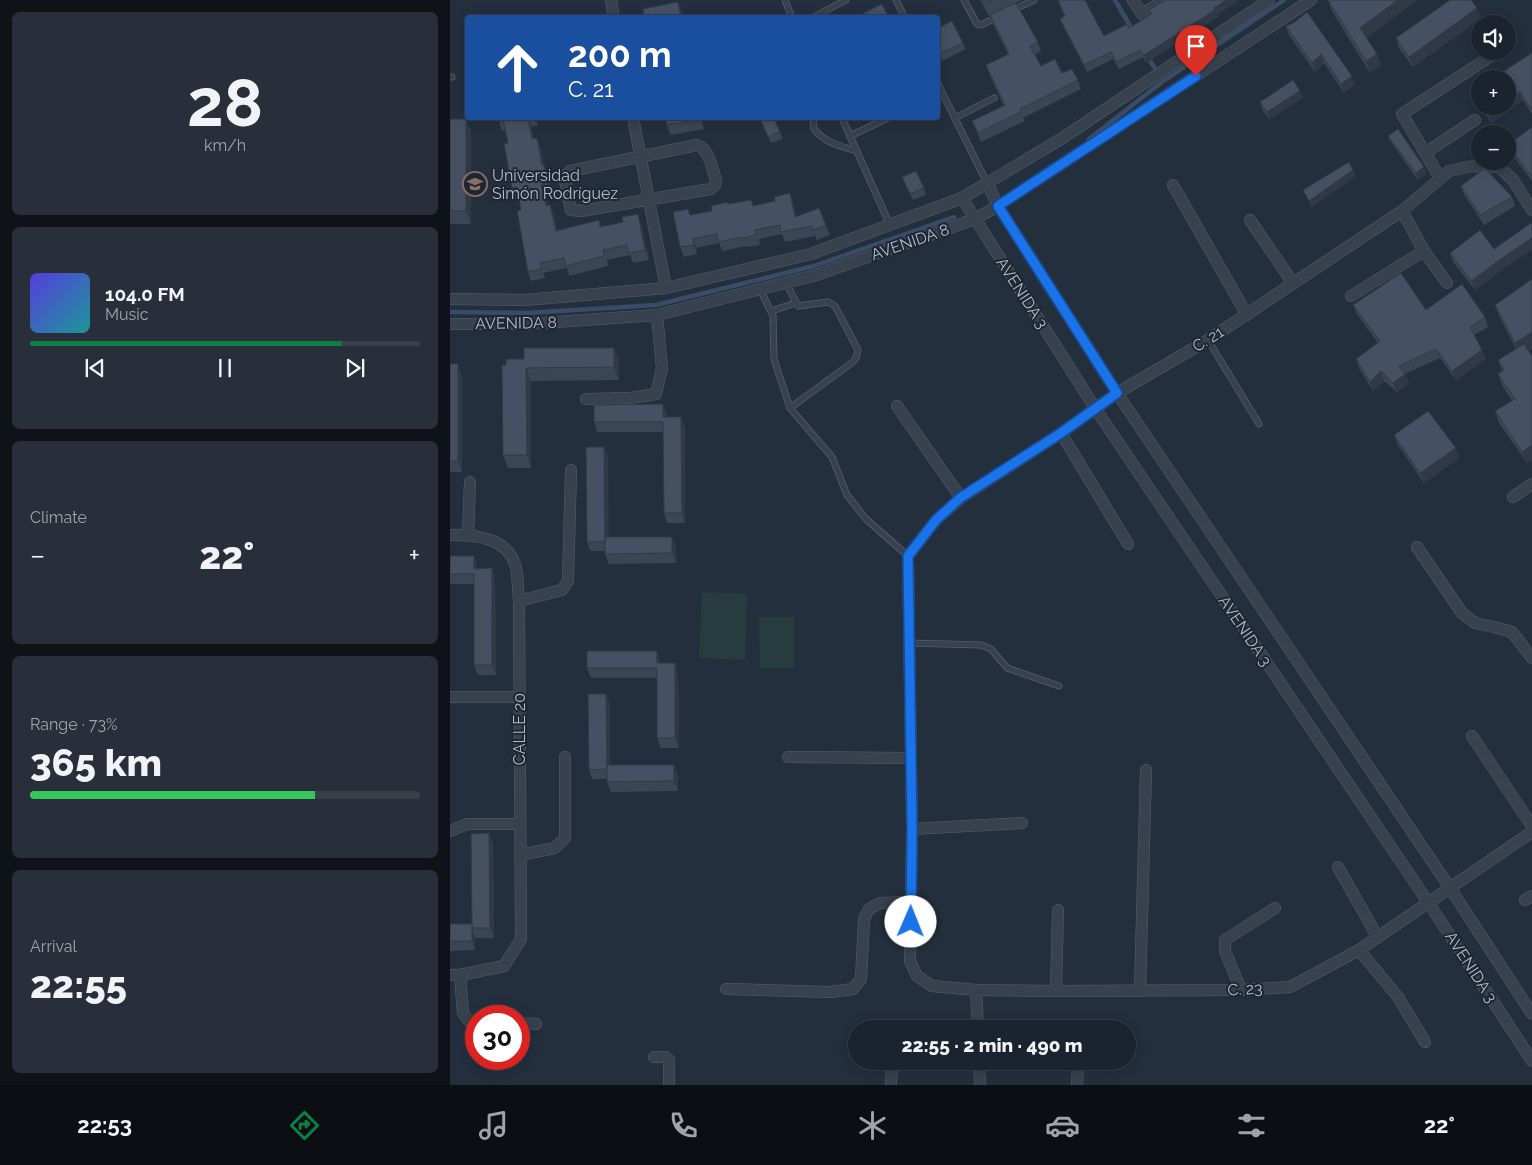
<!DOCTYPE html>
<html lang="en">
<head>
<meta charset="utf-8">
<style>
	body { margin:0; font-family:Raleway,sans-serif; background:#282f3a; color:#f1f3f6; height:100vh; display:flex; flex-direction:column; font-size:19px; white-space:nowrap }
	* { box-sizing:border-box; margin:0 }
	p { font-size:16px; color:#a0a4aa }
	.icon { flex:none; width:28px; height:28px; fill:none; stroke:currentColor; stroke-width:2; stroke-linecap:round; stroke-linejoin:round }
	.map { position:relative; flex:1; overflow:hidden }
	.details { display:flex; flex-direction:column; gap:12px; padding:12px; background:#0f1319; width:450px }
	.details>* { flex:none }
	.top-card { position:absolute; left:15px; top:15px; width:475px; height:105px; border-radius:5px; box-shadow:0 2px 12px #0003,0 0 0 1px #39404a; background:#1a4fa0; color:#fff; overflow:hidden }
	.fabs { position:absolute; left:1021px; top:15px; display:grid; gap:10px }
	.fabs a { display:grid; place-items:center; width:45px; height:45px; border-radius:50%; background:#1b232e; box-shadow:0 2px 12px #0003,0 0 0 1px #39404a; font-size:25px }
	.speed { position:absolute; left:15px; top:1005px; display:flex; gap:10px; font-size:25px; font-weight:700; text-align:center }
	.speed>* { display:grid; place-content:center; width:65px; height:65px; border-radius:50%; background:#1b232e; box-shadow:0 2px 12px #0003,0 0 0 1px #39404a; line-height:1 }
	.speed .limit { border:8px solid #d22; background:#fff; color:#111 }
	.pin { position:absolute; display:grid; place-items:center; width:42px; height:42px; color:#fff; margin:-51px -21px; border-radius:50% 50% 50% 0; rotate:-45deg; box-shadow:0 0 5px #0007 }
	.pin .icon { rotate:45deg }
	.me { position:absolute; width:55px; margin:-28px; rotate:1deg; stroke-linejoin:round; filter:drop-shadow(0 0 4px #0008) }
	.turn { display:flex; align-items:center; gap:18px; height:105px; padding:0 20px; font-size:22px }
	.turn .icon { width:65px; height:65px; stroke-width:2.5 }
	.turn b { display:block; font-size:35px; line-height:42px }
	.big { font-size:38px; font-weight:800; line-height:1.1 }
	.details .tile { flex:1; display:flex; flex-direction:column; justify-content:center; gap:8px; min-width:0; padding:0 18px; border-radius:8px; background:#282f3a }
	.details .dial { align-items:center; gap:0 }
	.dial b { font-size:65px; line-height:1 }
	.song { display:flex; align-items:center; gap:15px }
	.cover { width:60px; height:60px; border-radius:8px; background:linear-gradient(135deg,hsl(250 70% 55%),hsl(180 70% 35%)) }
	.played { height:5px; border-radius:2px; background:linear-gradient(90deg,#0b8043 80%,#39404a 80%) }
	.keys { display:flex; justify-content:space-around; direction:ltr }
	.heat { display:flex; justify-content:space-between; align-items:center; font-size:28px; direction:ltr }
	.charge { height:8px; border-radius:4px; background:linear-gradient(90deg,#34c759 73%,#39404a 0) }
	.trip { position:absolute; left:398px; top:1020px; width:288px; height:50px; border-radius:25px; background:#1b232e; box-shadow:0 2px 12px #0003,0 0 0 1px #39404a; font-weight:800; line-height:50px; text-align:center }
	.tabs { display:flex; height:80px; justify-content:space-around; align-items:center; background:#0b0e12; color:#a0a4aa }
	.tabs .icon { width:35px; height:35px }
	.tabs .selected { color:#0b8043 }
	.tabs b { font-size:22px; color:#f1f3f6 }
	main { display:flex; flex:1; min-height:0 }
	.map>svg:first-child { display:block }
</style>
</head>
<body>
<main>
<section class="details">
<div class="tile dial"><b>28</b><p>km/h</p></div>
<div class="tile">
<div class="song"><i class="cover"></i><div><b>104.0 FM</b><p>Music</p></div></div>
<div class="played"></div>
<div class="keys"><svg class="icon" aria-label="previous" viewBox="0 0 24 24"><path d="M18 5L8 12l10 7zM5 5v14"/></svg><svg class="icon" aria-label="pause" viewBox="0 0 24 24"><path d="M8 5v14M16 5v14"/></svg><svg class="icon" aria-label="next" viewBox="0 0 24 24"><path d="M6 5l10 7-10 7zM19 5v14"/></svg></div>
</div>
<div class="tile"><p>Climate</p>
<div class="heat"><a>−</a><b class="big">22°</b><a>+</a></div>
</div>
<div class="tile"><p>Range · 73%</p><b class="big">365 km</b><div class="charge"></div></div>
<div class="tile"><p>Arrival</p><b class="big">22:55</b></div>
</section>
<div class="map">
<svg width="1082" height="1085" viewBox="0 0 1082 1085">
	<rect width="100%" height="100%" fill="#242f3e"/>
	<g fill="#263c3f">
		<polygon points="252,592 297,594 295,660 249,658"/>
		<polygon points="309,617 344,617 344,668 310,668"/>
	</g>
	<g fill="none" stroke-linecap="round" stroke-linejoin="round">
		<g stroke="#394c67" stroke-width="4.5">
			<polyline points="665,0 683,31"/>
			<polyline points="697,56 704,67"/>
			<polyline points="639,139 712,82 834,0"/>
			<polyline points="0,312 77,313 206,305 364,266 504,217"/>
		</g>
		<defs>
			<g id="lane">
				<polyline points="335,0 342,18"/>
				<polyline points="446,0 455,18"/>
				<polyline points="514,0 527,24 531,25 548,17"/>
				<polyline points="563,10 584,0"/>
				<polyline points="362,18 396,0"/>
				<polyline points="0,77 2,77"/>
				<polyline points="488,84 537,183"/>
				<path d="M363,118l1,11c11,14 26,17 43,22"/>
				<polyline points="392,118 400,136 438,118"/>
				<polyline points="505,118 544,98"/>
				<polyline points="400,136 440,225"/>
				<polyline points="336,283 348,306 378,302 385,306 408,350 406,358 403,362 340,408"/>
				<polyline points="310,289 323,316 324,359 340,408 382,457 397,495 416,519 458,556"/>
				<polyline points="322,311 345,303"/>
				<polyline points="758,340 809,424"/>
				<polyline points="459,643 531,645 541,649 557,668 609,686"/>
			</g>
			<g id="street">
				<polyline points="161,0 164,18"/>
				<polyline points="683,0 692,14 715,0"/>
				<polyline points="183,118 216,288"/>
				<path d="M247,145c12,3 15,24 19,35l-1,5 -4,4 -130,22 -10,-1 -6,-29 1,-6 4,-4z"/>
				<polyline points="975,153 1025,120"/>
				<polyline points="990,178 952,114 1049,51"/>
				<polyline points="537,183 548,206 667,393 1000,888 1082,1014"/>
				<polyline points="723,185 797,315"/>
				<polyline points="512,198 645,408 978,902 1082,1061"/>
				<polyline points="1082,210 1063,180 1049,167 1023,166 999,171 952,211 758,340 667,393 611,433 511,498 486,520 458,556 462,829 460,961 467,976 482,986 526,990 606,991 791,990 840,987 909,950 1082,832"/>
				<polyline points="952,211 974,251 997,283"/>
				<polyline points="800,220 843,283"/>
				<polyline points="901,296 974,251"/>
				<polyline points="0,299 75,300 216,288 361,254 512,198 611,139 819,0"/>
				<polyline points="0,324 77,324 207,315 366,275 525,219 548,206 861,0"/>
				<polyline points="136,399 180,398 206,394 212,368 207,315"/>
				<polyline points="447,406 511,498"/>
				<polyline points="611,433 678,544"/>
				<polyline points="1063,497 1082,484"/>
				<path d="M0,535c29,0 62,3 67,38 1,9 1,19 2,28l2,338 -17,27 -44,9h-10"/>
				<polyline points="18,535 20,482"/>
				<polyline points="967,547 1012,613 1025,623 1044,627 1062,632 1082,658"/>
				<polyline points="69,601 112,590 118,581 121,470"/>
				<polyline points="0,697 69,697"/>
				<polyline points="1022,736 1082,826"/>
				<polyline points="338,757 460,758"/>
				<polyline points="462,829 572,823"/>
				<polyline points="0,831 17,824 70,824"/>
				<polyline points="70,855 105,848 115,838 115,757"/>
				<polyline points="888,867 927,936"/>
				<polyline points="1075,900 1082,896"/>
				<polyline points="909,950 948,997 975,1042"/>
				<polyline points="10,975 13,1013 19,1021 26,1021"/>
				<polyline points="276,989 380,992 403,989 411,979 414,919 419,909 430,903 462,902"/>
				<polyline points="526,990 528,1029"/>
				<polyline points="791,990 775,951 775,940 825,908"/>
				<polyline points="606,991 608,910"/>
				<polyline points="690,991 696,770"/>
				<polyline points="69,1023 86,1024"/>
				<polyline points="204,1057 216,1057 219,1060 219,1085"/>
				<polyline points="529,1061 530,1085"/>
				<polyline points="441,1085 442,1061"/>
				<polyline points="627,1085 628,1066"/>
			</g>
		</defs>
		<use href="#lane" stroke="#565f6c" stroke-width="7"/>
		<use href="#street" stroke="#565f6c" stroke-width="12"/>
		<use href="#lane" stroke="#38414e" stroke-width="5.5"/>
		<use href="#street" stroke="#38414e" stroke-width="11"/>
	</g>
	<g fill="#3b4654">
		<polygon points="530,0 572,0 553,9 588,42 591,51 585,55 591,66 628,80 631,89 573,118 575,121 531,142 522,121 554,106 539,74 536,65 558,54 543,24 540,16 539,16"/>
		<polygon points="607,0 635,0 654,36 679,28 701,15 699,10 767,15 768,17 696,63 693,57 669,69 663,59 637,72 613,26 610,19 615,16"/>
		<polygon points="878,0 917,38 931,65 920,73 882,11"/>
		<polygon points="1031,18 963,67 949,48 946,38"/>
		<polygon points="845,22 905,84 894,93 874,63 865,72 839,35 836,26"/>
		<polygon points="488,28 513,43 516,49 492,61 488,52"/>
		<polygon points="1082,53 1082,114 1073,100 1042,123 1032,110 1030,106 1058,106 1058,79 1057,79 1054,71"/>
		<polygon points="853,98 819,119 812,109 810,102"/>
		<polygon points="48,118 86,118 88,125 81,127 84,138 91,148 94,165 97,174 101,192 95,194 97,205 100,205 104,215 107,230 149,220 151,227 191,224 199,260 183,263 180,255 157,260 158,266 119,276 117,268 93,273 95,278 81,281 78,272 71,210 69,197 65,198 62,188 58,143 55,130 52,131"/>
		<polygon points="215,118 251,118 254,129 220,135 217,125"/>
		<polygon points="310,118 330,132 333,139 321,143"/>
		<polygon points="0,119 16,119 21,132 21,224 0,224"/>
		<polygon points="1082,127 1082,181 1066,160 1059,144"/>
		<polygon points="938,136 976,174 968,180 941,142"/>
		<polygon points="452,177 474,188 476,195 463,200"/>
		<polygon points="1011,186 1062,197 1065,206 1034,225 1015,196"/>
		<polygon points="340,193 343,203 346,217 376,225 380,235 367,240 365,236 335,242 332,234 309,239 310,245 296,247 296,246 272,251 269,243 246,248 247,254 234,257 230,247 241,215 262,211 278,204 301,200 303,206 325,201"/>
		<polygon points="1000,253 1054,268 1025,290 1003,262"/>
		<polygon points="903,305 1035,317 1038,327 1024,335 1036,359 1006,380 990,358 955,374 959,383 947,392 934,381 923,391 909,368 906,359 928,343 907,314"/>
		<polygon points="1045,305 1082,348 1079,351 1082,356 1082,460 1077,463 1049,423 1045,411 1062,401 1052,385 1048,374 1052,371 1048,360 1066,349 1050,318"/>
		<polygon points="164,348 169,361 169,380 81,381 81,468 58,468 53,455 56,365 74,359"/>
		<polygon points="0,364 12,376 12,472 0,472"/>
		<polygon points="217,414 217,417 231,417 235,427 235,523 217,523 214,513 213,432 147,432 144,422"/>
		<polygon points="944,435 1009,458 974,483 948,445"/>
		<polygon points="154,447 158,457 158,537 226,547 226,563 159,564 155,554 155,551 140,551 137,542"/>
		<polygon points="0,556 24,556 27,566 27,569 42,568 45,578 46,675 28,675 24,665 24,584 0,584"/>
		<polygon points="210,661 210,663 225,663 228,673 229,748 211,748 207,738 207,678 141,678 137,668"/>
		<polygon points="160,704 160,765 228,775 228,791 161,792 157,782 157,779 142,779 139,770"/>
		<polygon points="39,833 43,843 44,938 25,938 25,937 25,950 0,951 0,924 22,924"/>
	</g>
	<g fill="#303945">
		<polygon points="776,0 790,0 767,15 768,17 696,63 694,55"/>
		<polygon points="948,0 968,0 914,40 910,28"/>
		<polygon points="228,2 232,12 233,18 231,18"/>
		<polygon points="1027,8 1031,18 963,67 959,57"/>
		<polygon points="871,54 874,63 865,72 862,63"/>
		<polygon points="927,54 931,65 920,73 916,61"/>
		<polygon points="902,76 905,84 894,93 891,84"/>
		<polygon points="850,91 853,98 819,119 817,112"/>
		<polygon points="1070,92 1073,100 1042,123 1039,115 1050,106 1058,106 1058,101"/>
		<polygon points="78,118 81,127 86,149 82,139"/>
		<polygon points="250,118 251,118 254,129"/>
		<polygon points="16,119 21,132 21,224 16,211"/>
		<polygon points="87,138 91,148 96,175 92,165"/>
		<polygon points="94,165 97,174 101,192 97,183"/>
		<polygon points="974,167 976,174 968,180 966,173"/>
		<polygon points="903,170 906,176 861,208 859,201"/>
		<polygon points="91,184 95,194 99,215 96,206"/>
		<polygon points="340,193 343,203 348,227 345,217"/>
		<polygon points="100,205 104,215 109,240 106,231"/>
		<polygon points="188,214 191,224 199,260 195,250"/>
		<polygon points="1082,238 1082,250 1054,268 1025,290 1021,281 1051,259"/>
		<polygon points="243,239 246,248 247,254 244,245"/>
		<polygon points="1082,332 1082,348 1070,356 1065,343"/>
		<polygon points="164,348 169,361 169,380 164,367"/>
		<polygon points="1032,350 1036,359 1006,380 1002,371"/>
		<polygon points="8,364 12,376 12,472 8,461"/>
		<polygon points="76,368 81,381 81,468 77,455"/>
		<polygon points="931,371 934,381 923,391 920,382"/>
		<polygon points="955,374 959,383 947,392 943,383"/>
		<polygon points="213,404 217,414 217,427 213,417"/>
		<polygon points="231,417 235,427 235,523 232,513"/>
		<polygon points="1082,445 1082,460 1077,463 1072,452"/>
		<polygon points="154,447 158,457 159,551 155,542"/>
		<polygon points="1006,448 1009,458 974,483 970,473"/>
		<polygon points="222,537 226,547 226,563 222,553"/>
		<polygon points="24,556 27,566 28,579 24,569"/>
		<polygon points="42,568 45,578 46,675 42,665"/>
		<polygon points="207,651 210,661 210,673 207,663"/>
		<polygon points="225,663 228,673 229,748 225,738"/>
		<polygon points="156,694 160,704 160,779 157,769"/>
		<polygon points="224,765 228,775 228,791 224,781"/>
		<polygon points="39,833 43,843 44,938 40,928"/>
		<polygon points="22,928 25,937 25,950 22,941"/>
	</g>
	<g fill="#455162" stroke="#303945">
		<polygon points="532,0 541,0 534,3"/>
		<polygon points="608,0 635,0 654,36 677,24 679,28 702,14 699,10 715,0 776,0 764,8 765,10 694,55 690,50 666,62 661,52 634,65 610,19 615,16"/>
		<polygon points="878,0 948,0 910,28 927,54 916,61"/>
		<polygon points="1000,0 1021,0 1027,8 959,57 946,38"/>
		<polygon points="228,2 231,18 194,18 193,9"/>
		<polygon points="566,3 588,42 580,46 591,66 605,59 612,73 622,69 628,80 570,109 571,112 528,133 522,121 555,105 536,65 559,54 540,15"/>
		<polygon points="432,4 439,18 404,18"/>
		<polygon points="857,12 902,76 891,84 871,54 862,63 836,26 845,22"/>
		<polygon points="156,16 156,18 145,18"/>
		<polygon points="502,21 513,43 489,54 488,51 488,28"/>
		<polygon points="1082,53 1082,110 1070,92 1058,101 1058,80 1059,79 1054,71"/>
		<polygon points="843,80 850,91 817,112 810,102"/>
		<polygon points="1032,106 1050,106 1039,115"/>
		<polygon points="48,118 78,118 82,139 87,138 92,165 94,165 97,183 91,184 96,206 100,205 106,231 149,220 150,227 173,222 172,217 188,214 195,250 179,253 177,245 153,250 154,256 116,266 114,258 90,263 91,269 78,272 67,211 71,210 67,187 62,188 54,144 58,143 53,120 48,121"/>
		<polygon points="215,118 250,118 250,119 217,125"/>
		<polygon points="310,118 324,118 330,132 318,137"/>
		<rect x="0" y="119" width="16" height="92"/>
		<polygon points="1082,127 1082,177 1063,152 1059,144"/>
		<polygon points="948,129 974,167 966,173 938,136"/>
		<polygon points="899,162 903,170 859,201 853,190"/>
		<polygon points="1035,168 1062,197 1030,215 1011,186"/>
		<polygon points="466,171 474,188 460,194 452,177"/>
		<polygon points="340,193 345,217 369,208 376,225 363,230 362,226 331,232 330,225 305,230 306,235 293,238 293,237 268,242 267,234 243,239 244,245 230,247 223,212 238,209 240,215 262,211 261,206 277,202 278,204 301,200 303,206 325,201 324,197"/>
		<polygon points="1081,223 1082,225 1082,238 1051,259 1021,281 1000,253 1030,230 1044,249"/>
		<polygon points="951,273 976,310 1012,284 1035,317 1020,327 1032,350 1002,371 986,349 949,366 955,374 943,383 931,371 920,382 906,359 930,341 903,305"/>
		<polygon points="1082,279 1082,332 1065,343 1045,305"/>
		<polygon points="1074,344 1082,356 1082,445 1072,452 1045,411 1065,399 1048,374 1054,370 1048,360"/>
		<polygon points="74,348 164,348 164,367 76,368 77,455 53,455 52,365 56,365 56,359 74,359"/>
		<rect x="0" y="364" width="8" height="97"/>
		<polygon points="213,404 213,417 231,417 232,513 214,513 213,422 144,422 144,405"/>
		<polygon points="978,411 1006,448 970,473 944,435"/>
		<polygon points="136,447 154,447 155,542 137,542"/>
		<polygon points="155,537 222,537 222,553 155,554"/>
		<polygon points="0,556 24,556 24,569 42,568 42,665 24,665 24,574 0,574"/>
		<polygon points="137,651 207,651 207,663 225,663 225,738 207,738 207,668 137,668"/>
		<polygon points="138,694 156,694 157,769 139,770"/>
		<polygon points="157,765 224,765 224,781 157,782"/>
		<polygon points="39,833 40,928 22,928 21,834"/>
		<rect x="0" y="924" width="22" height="17"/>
	</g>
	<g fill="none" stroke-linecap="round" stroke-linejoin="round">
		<defs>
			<polyline id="route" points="461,922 462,829 458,556 486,520 510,498 611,433 667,393 548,206 746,76"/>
		</defs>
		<use href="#route" stroke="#114b97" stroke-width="12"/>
		<use href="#route" stroke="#1a73e8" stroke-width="9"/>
	</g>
	<defs>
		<symbol id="university-ring" viewBox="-11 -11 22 22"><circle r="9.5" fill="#1d2633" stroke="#8d6e63" stroke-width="1.5"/><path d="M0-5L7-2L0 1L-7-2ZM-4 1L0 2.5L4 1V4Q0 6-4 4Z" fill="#8d6e63"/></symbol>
	</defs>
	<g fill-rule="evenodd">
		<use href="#university-ring" x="11" y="170" width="28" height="28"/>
	</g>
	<g text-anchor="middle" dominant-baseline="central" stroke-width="4" stroke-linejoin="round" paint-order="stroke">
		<g font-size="16" fill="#b4bcc9" stroke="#1d2633" text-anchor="start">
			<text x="42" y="175">Universidad<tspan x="42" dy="18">Simón Rodríguez</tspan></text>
		</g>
		<g font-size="16" fill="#b4bcc9" stroke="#1d2633">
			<text transform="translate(460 242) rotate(-19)">AVENIDA 8</text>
			<text transform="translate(572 293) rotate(57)">AVENIDA 3</text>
			<text transform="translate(66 323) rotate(-1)">AVENIDA 8</text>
			<text transform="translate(758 339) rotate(-32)">C. 21</text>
			<text transform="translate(795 631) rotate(56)">AVENIDA 3</text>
			<text transform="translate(69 729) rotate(-90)">CALLE 20</text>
			<text transform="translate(1021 967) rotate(57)">AVENIDA 3</text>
			<text transform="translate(795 989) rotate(-3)">C. 23</text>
		</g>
	</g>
</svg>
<div class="fabs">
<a><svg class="icon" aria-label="sound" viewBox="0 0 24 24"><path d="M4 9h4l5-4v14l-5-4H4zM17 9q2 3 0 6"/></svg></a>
<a>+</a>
<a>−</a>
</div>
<div class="speed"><div class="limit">30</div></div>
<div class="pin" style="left:746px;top:76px;background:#d93025"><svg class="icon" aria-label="arrive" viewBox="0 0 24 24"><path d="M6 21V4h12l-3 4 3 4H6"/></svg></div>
<svg class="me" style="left:461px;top:922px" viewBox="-20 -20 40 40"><circle r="19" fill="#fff"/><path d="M0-13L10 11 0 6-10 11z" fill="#1a73e8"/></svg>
<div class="trip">22:55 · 2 min · 490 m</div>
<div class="top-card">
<div class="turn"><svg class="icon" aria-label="ahead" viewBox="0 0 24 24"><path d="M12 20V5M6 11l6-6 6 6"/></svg><div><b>200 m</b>C. 21</div></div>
</div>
</div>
</main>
<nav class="tabs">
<b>22:53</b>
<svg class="icon selected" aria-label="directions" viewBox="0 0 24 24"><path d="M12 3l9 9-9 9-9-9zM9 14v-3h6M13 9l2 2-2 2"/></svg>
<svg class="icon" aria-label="music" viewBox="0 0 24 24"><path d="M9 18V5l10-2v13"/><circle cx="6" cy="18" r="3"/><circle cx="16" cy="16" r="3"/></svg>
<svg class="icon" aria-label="phone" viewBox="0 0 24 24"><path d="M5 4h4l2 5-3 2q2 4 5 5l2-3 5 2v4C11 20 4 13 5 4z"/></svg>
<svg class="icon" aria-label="climate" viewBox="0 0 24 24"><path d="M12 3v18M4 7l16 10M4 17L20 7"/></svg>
<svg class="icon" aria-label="car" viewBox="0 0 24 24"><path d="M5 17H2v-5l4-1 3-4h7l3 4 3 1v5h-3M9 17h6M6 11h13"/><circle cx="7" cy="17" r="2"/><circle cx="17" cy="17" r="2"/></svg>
<svg class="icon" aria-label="filters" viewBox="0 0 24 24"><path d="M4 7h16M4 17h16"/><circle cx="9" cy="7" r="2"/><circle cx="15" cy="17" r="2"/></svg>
<b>22°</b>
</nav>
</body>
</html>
